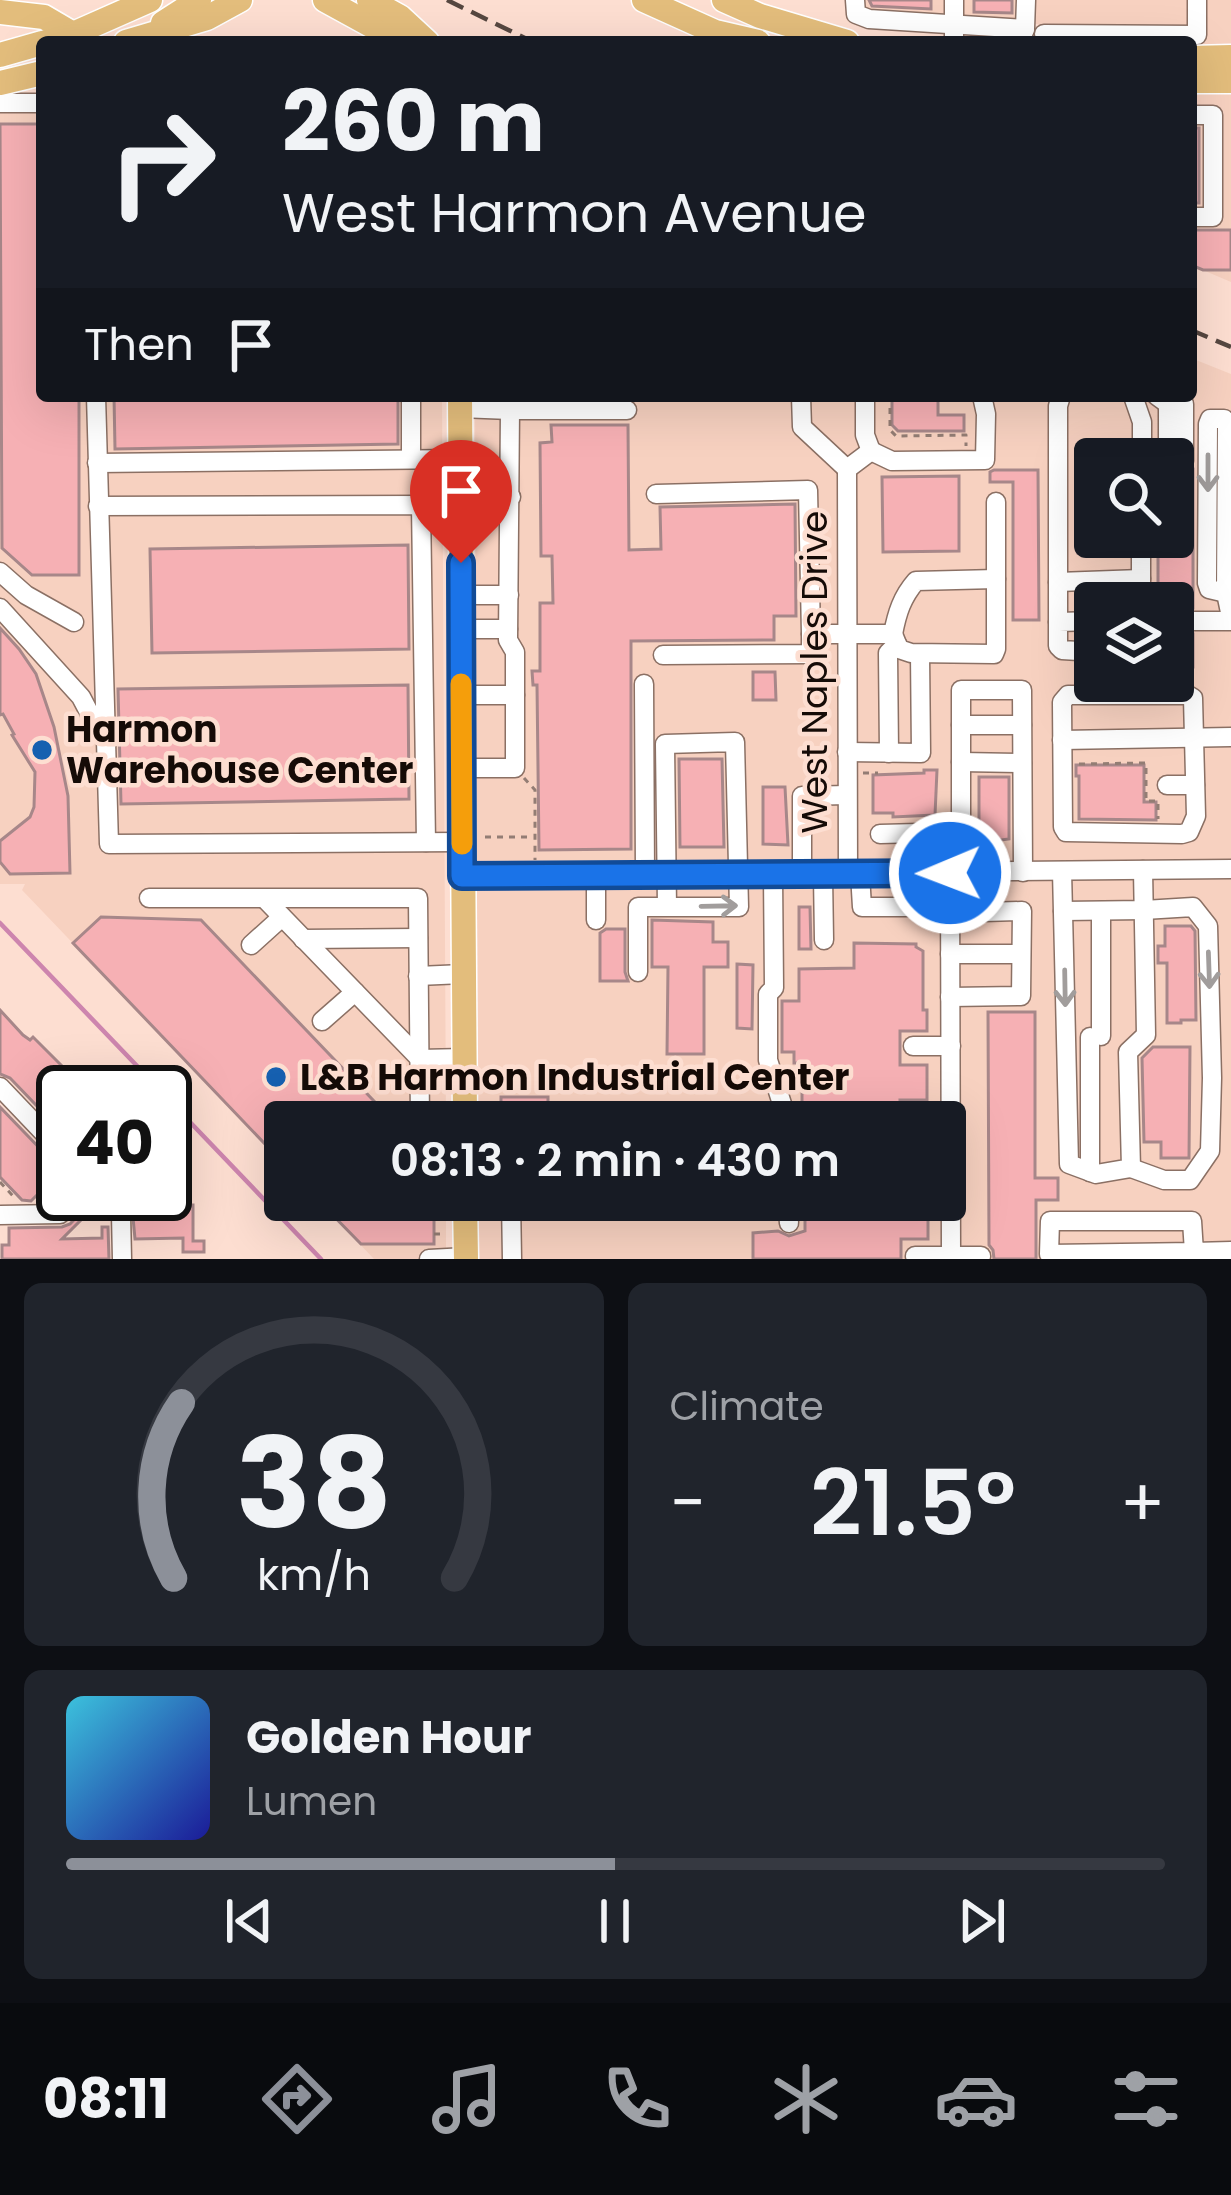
<!DOCTYPE html>
<html lang="en">
<head>
<meta charset="utf-8">
<style>
	body { margin:0; font-family:Poppins,sans-serif; background:#20242c; color:#f1f3f6; height:100vh; display:flex; flex-direction:column; font-size:45px; white-space:nowrap }
	* { box-sizing:border-box; margin:0 }
	p { font-size:39px; color:#9ea1a6 }
	.icon { flex:none; width:66px; height:66px; fill:none; stroke:currentColor; stroke-width:2; stroke-linecap:round; stroke-linejoin:round }
	.map { position:relative; height:1259px; overflow:hidden }
	.panel { display:flex; flex-direction:column; gap:24px; padding:24px; background:#0d0f14; flex:1 }
	.panel>* { flex:none }
	.banner { position:absolute; left:36px; top:36px; width:1161px; height:366px; border-radius:12px; box-shadow:0 12px 48px #0002; background:#171b24; color:#f1f3f6; overflow:hidden }
	.fabs { position:absolute; left:1074px; top:438px; display:grid; gap:24px }
	.fabs a { display:grid; place-items:center; width:120px; height:120px; border-radius:12px; background:#171b24; box-shadow:0 12px 48px #0002; font-size:60px }
	.speed { position:absolute; left:36px; top:1065px; display:flex; gap:24px; font-size:60px; font-weight:700; text-align:center }
	.speed>* { display:grid; place-content:center; width:156px; height:156px; border-radius:50%; background:#171b24; box-shadow:0 12px 48px #0002; line-height:1 }
	.speed .limit { border:6px solid #111; border-radius:18px; background:#fff; color:#111 }
	.pin { position:absolute; display:grid; place-items:center; width:102px; height:102px; color:#fff; margin:-123px -51px; border-radius:50% 50% 50% 0; rotate:-45deg; box-shadow:0 0 12px #0007 }
	.pin .icon { rotate:45deg }
	.me { position:absolute; width:132px; margin:-66px; rotate:269deg; stroke-linejoin:round; filter:drop-shadow(0 0 9px #0008) }
	.turn { display:flex; align-items:center; gap:42px; height:252px; padding:0 48px; font-size:54px }
	.turn .icon { width:156px; height:156px; stroke-width:2.5 }
	.turn b { display:block; font-size:84px; line-height:102px }
	.then { display:flex; align-items:center; height:114px; padding:0 48px; background:#0003; gap:24px; font-size:45px }
	.big { font-size:90px; font-weight:600; line-height:1.1 }
	.panel .widget { flex:1; display:flex; flex-direction:column; justify-content:center; gap:18px; min-width:0; padding:0 42px; border-radius:18px; background:#20242c }
	.panel .dial { align-items:center; gap:0 }
	.dial svg { height:312px; overflow:visible; fill:none; stroke:#363941; stroke-width:7; stroke-linecap:round; text-anchor:middle }
	.dial text { fill:#f1f3f6; stroke:none }
	.song { display:flex; align-items:center; gap:36px }
	.cover { width:144px; height:144px; border-radius:18px; background:linear-gradient(135deg,hsl(190 70% 55%),hsl(240 70% 35%)) }
	.played { height:12px; border-radius:6px; background:linear-gradient(90deg,#8c9099 50%,#363941 50%) }
	.keys { display:flex; justify-content:space-around; direction:ltr }
	.heat { display:flex; justify-content:space-between; align-items:center; font-size:66px; direction:ltr }
	.panel .tiles { flex:1; display:grid; gap:24px; grid-template-columns:1fr 1fr }
	.widget:last-child { grid-column:span 2 }
	.trip { position:absolute; left:264px; top:1101px; width:702px; height:120px; border-radius:12px; background:#171b24; box-shadow:0 12px 48px #0002; font-weight:600; line-height:120px; text-align:center }
	.menu { display:flex; height:192px; justify-content:space-around; align-items:center; background:#090b0e; color:#9ea1a6 }
	.menu .icon { width:84px; height:84px }
	.menu .current { color:#8c9099 }
	.menu b { font-size:54px; color:#f1f3f6 }
	.map>svg:first-child { display:block }
</style>
</head>
<body>
<div class="map">
<svg width="1231" height="1259" viewBox="0 0 1231 1259">
	<rect width="100%" height="100%" fill="#fdded1"/>
	<g fill="#f7d1c0" fill-rule="evenodd">
		<polygon points="855,0 1231,0 1231,282 1191,265 1191,42 1039,42 1038,24 856,20"/>
		<polygon points="0,109 42,109 42,396 442,396 446,1122 285,1122 285,1165 22,890 25,884 0,884"/>
		<path d="M1191,358l40,16v885h-752l-1,-59h467v-78h-467l-3,-726h716zM1095,459h78v78h-78zM1095,603h78v78h-78z"/>
		<polygon points="318,1200 446,1200 446,1259 374,1259"/>
	</g>
	<g fill="none" stroke-linecap="round" stroke-linejoin="round">
		<g stroke="#cd85ae" stroke-width="4.5">
			<polyline points="0,923 162,1092"/>
			<polyline points="165,1096 321,1259"/>
		</g>
	</g>
	<g fill="#f6b0b4" stroke="#a78789" stroke-width="3">
		<polygon points="869,0 931,0 931,9 872,6"/>
		<polygon points="974,0 1012,0 1012,13 974,12"/>
		<polygon points="0,124 42,124 42,396 79,396 79,575 32,575 2,548"/>
		<rect x="1191" y="128" width="8" height="75"/>
		<polygon points="1191,230 1231,230 1231,270 1203,270 1191,265"/>
		<polygon points="114,396 398,396 398,444 115,449"/>
		<polygon points="892,396 938,396 938,415 964,415 964,431 898,431 892,425"/>
		<polygon points="551,425 628,425 629,550 661,549 660,507 795,504 796,616 774,616 774,640 631,641 631,849 539,850 537,685 533,685 532,671 540,671 540,603 553,603 552,556 541,556 540,443 552,442"/>
		<polygon points="994,470 1038,470 1039,620 1013,620 1013,482 990,482 990,472"/>
		<polygon points="1193,470 1193,608 1173,608 1173,603 1158,603 1158,537 1173,537 1173,475 1185,474"/>
		<polygon points="959,476 959,551 883,552 882,477"/>
		<polygon points="1078,529 1095,529 1095,537 1107,537 1107,553 1078,553"/>
		<polygon points="408,545 409,649 152,653 150,549"/>
		<polygon points="0,628 19,649 36,674 54,727 68,796 70,873 10,874 0,862 0,841 30,817 34,807 35,772 12,735 14,734 3,714 0,715"/>
		<rect x="1173" y="634" width="20" height="33"/>
		<polygon points="753,672 775,672 776,700 753,700"/>
		<polygon points="408,685 409,799 121,804 118,689"/>
		<polygon points="679,759 722,759 724,847 680,847"/>
		<polygon points="1076,765 1144,765 1144,802 1156,802 1156,820 1079,819 1079,776 1076,776"/>
		<polygon points="924,770 937,770 935,815 893,817 893,813 873,813 873,775 924,773"/>
		<polygon points="979,777 1009,777 1009,839 993,841 985,836 979,836"/>
		<polygon points="763,787 785,787 788,845 763,844"/>
		<polygon points="799,907 810,907 811,949 799,949"/>
		<polygon points="101,917 201,920 394,1122 285,1122 285,1165 73,943"/>
		<polygon points="652,920 713,922 713,942 728,942 728,967 704,967 704,1054 667,1054 668,967 652,967"/>
		<polygon points="1165,926 1191,926 1195,931 1196,1020 1181,1020 1181,1023 1167,1023 1167,963 1158,963 1158,946 1165,946"/>
		<polygon points="606,929 625,929 625,972 628,981 600,981 600,933"/>
		<polygon points="854,943 916,944 916,947 923,951 923,1010 927,1010 927,1031 900,1031 900,1065 927,1065 927,1100 900,1100 901,1122 805,1122 805,1113 802,1113 802,1063 794,1063 794,1052 782,1052 782,1001 799,1001 799,969 854,968"/>
		<polygon points="737,964 753,965 752,1029 737,1028"/>
		<polygon points="0,1010 23,1035 30,1040 33,1037 88,1092 63,1092 62,1132 10,1078 0,1074"/>
		<polygon points="988,1012 1035,1012 1035,1178 1058,1178 1058,1200 1036,1200 1036,1259 994,1259 993,1250 989,1245"/>
		<polygon points="1153,1047 1190,1047 1189,1158 1161,1158 1161,1142 1144,1142 1142,1058"/>
		<rect x="501" y="1097" width="47" height="25"/>
		<polygon points="0,1107 53,1162 63,1166 63,1181 57,1175 31,1201 22,1200 0,1177"/>
		<polygon points="318,1200 434,1200 434,1244 361,1244"/>
		<polygon points="805,1200 901,1200 901,1204 928,1204 928,1239 901,1239 901,1259 753,1259 753,1233 778,1231 789,1236 805,1231"/>
		<polygon points="185,1201 186,1205 193,1205 193,1241 204,1241 204,1252 183,1252 183,1238 135,1239 132,1207 143,1207 143,1205 150,1205 150,1202"/>
		<polygon points="91,1202 95,1206 62,1239 102,1238 102,1227 108,1227 109,1259 2,1259 2,1245 9,1245 9,1228 62,1227 70,1224"/>
	</g>
	<g fill="none" stroke-linecap="round" stroke-linejoin="round">
		<defs>
			<g id="minor">
				<polyline points="855,0 856,14 869,19 1025,29"/>
				<polyline points="954,0 954,42"/>
				<polyline points="1044,34 1197,35 1197,0"/>
				<polyline points="1020,42 1025,29 1026,0"/>
				<polyline points="0,103 42,103"/>
				<polyline points="1191,115 1213,115 1213,217 1191,217"/>
				<polyline points="96,396 109,844 462,842"/>
				<polyline points="411,396 411,459"/>
				<polyline points="801,396 802,427 847,469"/>
				<polyline points="865,396 865,435 871,451"/>
				<polyline points="1133,396 1142,422 1142,459"/>
				<polyline points="1157,396 1168,404 1184,404 1184,461 1173,461"/>
				<polyline points="460,408 510,410"/>
				<polyline points="1168,459 1168,404"/>
				<polyline points="97,463 460,459"/>
				<polyline points="847,469 848,874"/>
				<polyline points="847,469 871,451 892,461 985,460 986,414 982,396"/>
				<polyline points="656,494 808,490 811,634"/>
				<polyline points="461,499 511,497"/>
				<polyline points="98,506 421,505 426,842"/>
				<polyline points="0,572 26,595 74,622"/>
				<polyline points="1058,582 1141,579"/>
				<polyline points="1226,593 1209,589 1207,583 1208,424 1210,419 1224,419 1227,425 1226,593 1231,617"/>
				<polyline points="461,595 509,595"/>
				<polyline points="1141,603 1141,537"/>
				<polyline points="0,608 81,697 101,735"/>
				<polyline points="1095,621 1058,622 1058,646 1062,650 1095,652"/>
				<polyline points="1173,621 1231,621"/>
				<polyline points="1058,622 1058,406 1061,396"/>
				<polyline points="461,629 508,629"/>
				<path d="M893,634c4,-21 9,-37 23,-53l80,-2"/>
				<polyline points="663,655 811,654 811,634 893,634 899,649 911,653 994,654 996,649 996,502"/>
				<polyline points="644,684 645,875"/>
				<polyline points="461,695 515,695 515,768 461,768"/>
				<polyline points="515,695 515,652 508,640 510,410 627,410"/>
				<polygon points="1068,695 1188,695 1193,698 1196,816 1189,832 1182,834 1066,832 1063,827 1062,702"/>
				<polyline points="961,725 1022,725"/>
				<polyline points="1062,740 1231,737"/>
				<polyline points="847,752 921,753 920,654"/>
				<polyline points="889,753 888,653 897,644"/>
				<polyline points="961,762 1022,763"/>
				<polyline points="1167,785 1195,785"/>
				<polyline points="880,834 919,833 919,873"/>
				<polyline points="1062,871 1069,1164 1096,1174 1131,1168 1128,1052 1146,1035 1143,870"/>
				<polyline points="961,873 961,690 1022,690 1023,872"/>
				<polyline points="860,874 862,907 950,907"/>
				<polyline points="596,875 596,920"/>
				<polyline points="773,875 774,988 768,994 768,1060 783,1107 784,1122"/>
				<polyline points="802,875 802,796 847,795"/>
				<polyline points="823,875 824,940"/>
				<polyline points="462,876 1231,869"/>
				<polyline points="149,898 418,898 420,1122"/>
				<polyline points="265,899 420,1059 464,1058"/>
				<polyline points="1063,911 1144,910 1193,907 1208,926 1212,1078 1210,1151 1190,1180 1164,1180 1131,1168"/>
				<polyline points="1101,911 1101,1036"/>
				<polyline points="950,913 1022,911 1021,996 950,997"/>
				<polyline points="303,939 418,938"/>
				<polyline points="251,945 282,917"/>
				<polyline points="950,954 1021,954"/>
				<polyline points="638,972 638,907 667,907 665,744 735,742 739,907 667,907"/>
				<polyline points="418,976 463,974"/>
				<polyline points="322,1021 355,992"/>
				<polyline points="1090,1037 1090,1172"/>
				<polyline points="913,1046 951,1046"/>
				<polyline points="0,1087 63,1153"/>
				<polyline points="915,1118 951,1118"/>
				<polyline points="102,1194 121,1214 122,1259"/>
				<polyline points="511,1200 512,1259"/>
				<polyline points="787,1200 789,1223"/>
				<polyline points="465,1205 594,1205"/>
				<polyline points="0,1215 60,1214 80,1194"/>
				<polyline points="1194,1252 1192,1221 1050,1221 1049,1254 1194,1252 1231,1251"/>
				<polyline points="915,1256 951,1256 950,873"/>
				<polyline points="951,1256 981,1256"/>
				<polyline points="429,1259 466,1257"/>
			</g>
			<g id="major">
				<polyline points="325,0 376,28 395,42"/>
				<polyline points="369,0 400,17 427,42"/>
				<polyline points="644,0 715,32 758,42"/>
				<polyline points="724,0 760,16 847,42"/>
				<polyline points="0,12 44,17 73,34"/>
				<polyline points="163,23 199,0"/>
				<polyline points="46,42 73,34 150,0"/>
				<polyline points="126,42 207,18 240,0"/>
				<polyline points="0,55 42,43"/>
				<polyline points="1191,58 1231,57"/>
				<polyline points="1191,81 1231,81"/>
				<polyline points="0,83 42,73"/>
				<polyline points="460,396 465,1122"/>
				<polyline points="465,1200 466,1259"/>
			</g>
		</defs>
		<use href="#minor" stroke="#8b7064" stroke-width="21"/>
		<use href="#major" stroke="#fff" stroke-width="27"/>
		<g stroke="#937d74" stroke-width="3" stroke-dasharray="6 6" stroke-linecap="butt">
			<polyline points="890,396 890,430 896,436 966,435 966,446"/>
			<polyline points="1079,764 1146,763 1146,801 1158,801 1158,819"/>
			<polyline points="863,773 878,773"/>
			<polyline points="524,778 535,790 535,860"/>
			<polyline points="931,821 942,821 942,842 935,842"/>
			<polyline points="485,837 531,837"/>
			<polyline points="994,856 1000,850 999,841"/>
			<polyline points="0,1182 13,1196 13,1201"/>
			<polyline points="434,1234 445,1234"/>
		</g>
		<use href="#minor" stroke="#fff" stroke-width="18"/>
		<use href="#major" stroke="#e3bd7c" stroke-width="24"/>
		<g stroke="#564740" stroke-width="4.5" stroke-dasharray="18 9" stroke-linecap="butt">
			<polyline points="447,0 533,42"/>
			<polyline points="1191,330 1231,347"/>
		</g>
	</g>
	<defs><path id="oneway-shaft" d="M-6 0H5M1.5-3L5.5 0L1.5 3" fill="none" stroke-width="1.6" stroke-linecap="round" stroke-linejoin="round" transform="scale(3)"/></defs>
	<g stroke="#a19d9c">
		<use href="#oneway-shaft" transform="translate(1208 473) rotate(90)"/>
		<use href="#oneway-shaft" transform="translate(719 906) rotate(-1)"/>
		<use href="#oneway-shaft" transform="translate(1209 970) rotate(88)"/>
		<use href="#oneway-shaft" transform="translate(1065 988) rotate(89)"/>
	</g>
	<g fill="none" stroke-linecap="round" stroke-linejoin="round">
		<defs>
			<polyline id="route" points="461,563 462,876 950,873"/>
		</defs>
		<use href="#route" stroke="#114b97" stroke-width="30"/>
		<use href="#route" stroke="#1a73e8" stroke-width="21"/>
		<polyline stroke="#f59e0b" stroke-width="21" points="461,684 462,844"/>
	</g>
	<g fill="#1660b0" stroke="#fdded1" stroke-width="4.5">
		<circle cx="42" cy="750" r="12"/>
		<circle cx="276" cy="1077" r="12"/>
	</g>
	<g text-anchor="middle" dominant-baseline="central" stroke-width="9" stroke-linejoin="round" paint-order="stroke">
		<g font-size="36" fill="#150b07" stroke="#fdded1">
			<text transform="translate(814 672) rotate(-90)">West Naples Drive</text>
		</g>
		<g font-size="36" font-weight="bold" fill="#150b07" stroke="#fdded1" text-anchor="start">
			<text x="66" y="729">Harmon<tspan x="66" dy="41">Warehouse Center</tspan></text>
			<text x="300" y="1077">L&amp;B Harmon Industrial Center</text>
		</g>
	</g>
</svg>
<div class="fabs">
<a><svg class="icon" aria-label="search" viewBox="0 0 24 24"><circle cx="10" cy="10" r="6"/><path d="M15 15l6 6"/></svg></a>
<a><svg class="icon" aria-label="layers" viewBox="0 0 24 24"><path d="M12 4l9 5-9 5-9-5zM3 14l9 5 9-5"/></svg></a>
</div>
<div class="speed"><div class="limit">40</div></div>
<div class="pin" style="left:461px;top:563px;background:#d93025"><svg class="icon" aria-label="arrive" viewBox="0 0 24 24"><path d="M6 21V4h12l-3 4 3 4H6"/></svg></div>
<svg class="me" style="left:950px;top:873px" viewBox="-20 -20 40 40"><circle r="17" fill="#1a73e8" stroke="#fff" stroke-width="3"/><path d="M0-11L8 9 0 5-8 9z" fill="#fff"/></svg>
<div class="trip">08:13 · 2 min · 430 m</div>
<div class="banner">
<div class="turn"><svg class="icon" aria-label="right" viewBox="0 0 24 24"><path d="M7 20v-9h11M14 6l5 5-5 5"/></svg><div><b>260 m</b>West Harmon Avenue</div></div>
<div class="then">Then<svg class="icon" aria-label="arrive" viewBox="0 0 24 24"><path d="M6 21V4h12l-3 4 3 4H6"/></svg></div>
</div>
</div>
<section class="panel">
<div class="tiles">
<div class="widget dial"><svg viewBox="0 0 100 80">
<path d="M14 69A42 42 0 1 1 86 69"/>
<path d="M14 69A42 42 0 0 1 16 24" stroke="#8c9099"/>
<text x="50" y="56" font-size="32" font-weight="700">38</text>
<text x="50" y="72" font-size="11">km/h</text>
</svg></div>
<div class="widget"><p>Climate</p>
<div class="heat"><a>−</a><b class="big">21.5°</b><a>+</a></div>
</div>
<div class="widget">
<div class="song"><i class="cover"></i><div><b>Golden Hour</b><p>Lumen</p></div></div>
<div class="played"></div>
<div class="keys"><svg class="icon" aria-label="previous" viewBox="0 0 24 24"><path d="M18 5L8 12l10 7zM5 5v14"/></svg><svg class="icon" aria-label="pause" viewBox="0 0 24 24"><path d="M8 5v14M16 5v14"/></svg><svg class="icon" aria-label="next" viewBox="0 0 24 24"><path d="M6 5l10 7-10 7zM19 5v14"/></svg></div>
</div>
</div>
</section>
<nav class="menu">
<b>08:11</b>
<svg class="icon current" aria-label="directions" viewBox="0 0 24 24"><path d="M12 3l9 9-9 9-9-9zM9 14v-3h6M13 9l2 2-2 2"/></svg>
<svg class="icon" aria-label="music" viewBox="0 0 24 24"><path d="M9 18V5l10-2v13"/><circle cx="6" cy="18" r="3"/><circle cx="16" cy="16" r="3"/></svg>
<svg class="icon" aria-label="phone" viewBox="0 0 24 24"><path d="M5 4h4l2 5-3 2q2 4 5 5l2-3 5 2v4C11 20 4 13 5 4z"/></svg>
<svg class="icon" aria-label="climate" viewBox="0 0 24 24"><path d="M12 3v18M4 7l16 10M4 17L20 7"/></svg>
<svg class="icon" aria-label="car" viewBox="0 0 24 24"><path d="M5 17H2v-5l4-1 3-4h7l3 4 3 1v5h-3M9 17h6M6 11h13"/><circle cx="7" cy="17" r="2"/><circle cx="17" cy="17" r="2"/></svg>
<svg class="icon" aria-label="filters" viewBox="0 0 24 24"><path d="M4 7h16M4 17h16"/><circle cx="9" cy="7" r="2"/><circle cx="15" cy="17" r="2"/></svg>
</nav>
</body>
</html>
